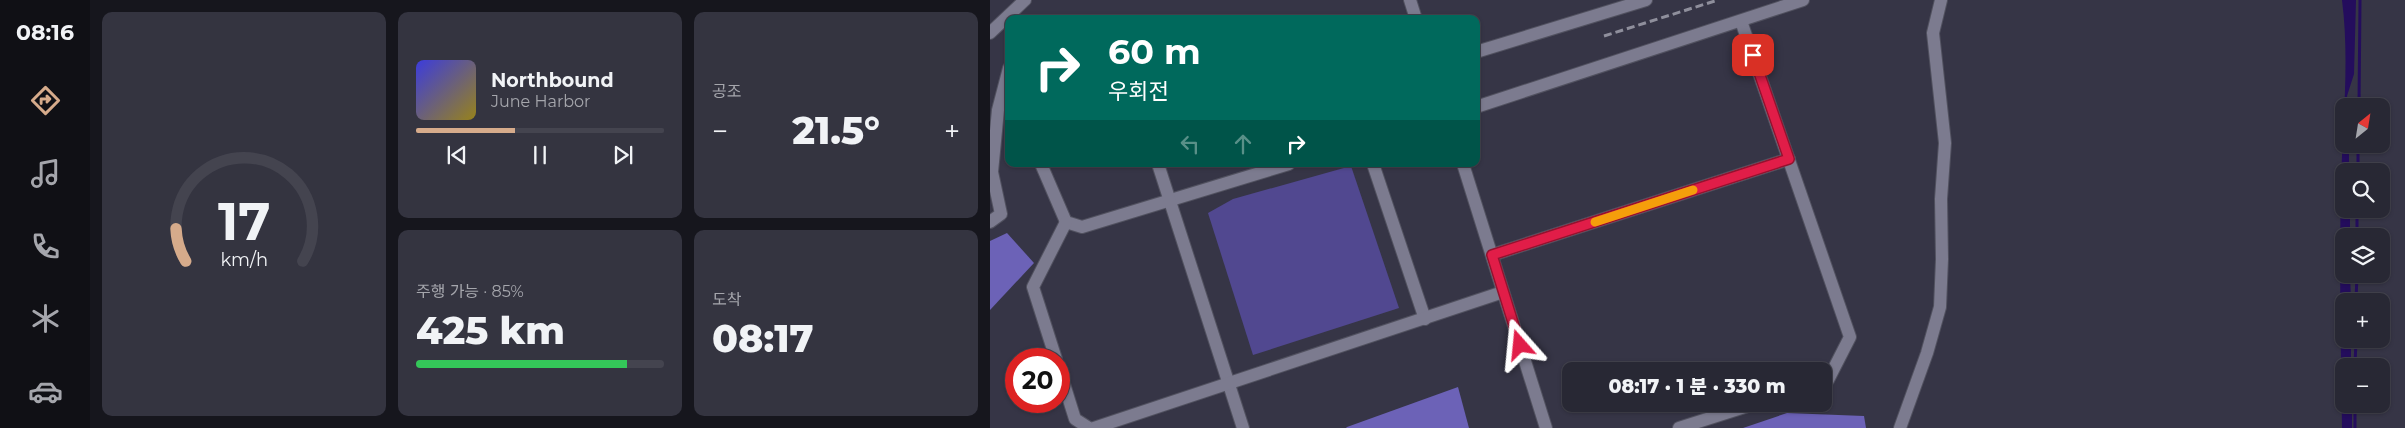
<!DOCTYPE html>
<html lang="ko">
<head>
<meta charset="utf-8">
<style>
	body { margin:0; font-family:Montserrat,"Noto Sans KR",sans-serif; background:#343440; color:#f1f3f6; height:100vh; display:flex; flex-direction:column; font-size:19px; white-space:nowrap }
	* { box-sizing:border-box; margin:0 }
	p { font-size:16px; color:#a5a6ac }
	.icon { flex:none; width:28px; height:28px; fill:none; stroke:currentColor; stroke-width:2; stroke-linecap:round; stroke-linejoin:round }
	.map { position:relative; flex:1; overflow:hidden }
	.side { display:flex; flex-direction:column; gap:12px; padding:12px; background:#16161d; width:900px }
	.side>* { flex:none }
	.hud { position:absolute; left:15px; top:15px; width:475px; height:152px; border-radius:10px; box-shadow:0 1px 4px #0004,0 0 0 1px #44444f; background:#00695c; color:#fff; overflow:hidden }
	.needle { width:32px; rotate:30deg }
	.buttons { position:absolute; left:1345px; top:98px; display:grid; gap:10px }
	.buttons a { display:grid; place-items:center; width:55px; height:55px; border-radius:10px; background:#282834; box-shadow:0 1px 4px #0004,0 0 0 1px #44444f; font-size:25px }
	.speed { position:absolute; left:15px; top:348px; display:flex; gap:10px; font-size:25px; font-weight:700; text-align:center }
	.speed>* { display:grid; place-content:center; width:65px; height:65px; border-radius:50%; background:#282834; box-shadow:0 1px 4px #0004,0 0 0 1px #44444f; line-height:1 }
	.speed .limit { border:8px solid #d22; background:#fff; color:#111 }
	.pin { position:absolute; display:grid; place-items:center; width:42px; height:42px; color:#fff; margin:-21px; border-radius:10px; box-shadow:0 2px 8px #0006 }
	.me { position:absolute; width:55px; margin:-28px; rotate:342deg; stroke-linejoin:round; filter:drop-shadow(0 0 4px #0008) }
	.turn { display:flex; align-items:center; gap:18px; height:105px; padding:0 20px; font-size:22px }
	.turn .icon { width:65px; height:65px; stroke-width:2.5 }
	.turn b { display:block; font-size:35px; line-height:42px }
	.lanes { display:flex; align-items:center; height:48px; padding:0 20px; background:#0003; justify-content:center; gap:25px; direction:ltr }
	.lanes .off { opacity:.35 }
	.big { font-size:38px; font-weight:800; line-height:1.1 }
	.side .widget { flex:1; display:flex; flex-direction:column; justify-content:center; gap:8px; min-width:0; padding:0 18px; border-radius:10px; background:#343440 }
	.side .dial { align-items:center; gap:0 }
	.dial svg { height:130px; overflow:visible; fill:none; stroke:#44444f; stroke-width:7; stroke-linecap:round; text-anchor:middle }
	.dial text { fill:#f1f3f6; stroke:none }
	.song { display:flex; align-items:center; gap:15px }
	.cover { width:60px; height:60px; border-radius:8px; background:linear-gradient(135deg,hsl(240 70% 55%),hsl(50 70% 35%)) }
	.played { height:5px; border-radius:2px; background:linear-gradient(90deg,#d6ab8b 40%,#44444f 40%) }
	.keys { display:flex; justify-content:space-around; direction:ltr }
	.heat { display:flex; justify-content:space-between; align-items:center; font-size:28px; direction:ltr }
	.charge { height:8px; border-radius:4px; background:linear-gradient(90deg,#34c759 85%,#44444f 0) }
	.side .tiles { flex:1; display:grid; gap:12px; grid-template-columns:repeat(3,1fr) }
	.widget:first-child { grid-row:span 2 }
	.trip { position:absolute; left:572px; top:362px; width:270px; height:50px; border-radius:10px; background:#282834; box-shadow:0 1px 4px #0004,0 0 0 1px #44444f; font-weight:800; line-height:50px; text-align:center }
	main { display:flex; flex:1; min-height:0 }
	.tabs { display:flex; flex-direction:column; width:90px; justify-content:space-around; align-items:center; background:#101015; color:#a5a6ac }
	.tabs .icon { width:35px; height:35px }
	.tabs .on { color:#d6ab8b }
	.tabs b { font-size:22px; color:#f1f3f6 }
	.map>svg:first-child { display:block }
</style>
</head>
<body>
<main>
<nav class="tabs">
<b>08:16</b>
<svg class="icon on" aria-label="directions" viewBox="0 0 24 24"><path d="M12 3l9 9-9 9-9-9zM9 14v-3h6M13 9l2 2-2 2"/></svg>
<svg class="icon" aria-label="music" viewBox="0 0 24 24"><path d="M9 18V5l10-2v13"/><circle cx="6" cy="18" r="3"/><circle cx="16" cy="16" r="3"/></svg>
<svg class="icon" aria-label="phone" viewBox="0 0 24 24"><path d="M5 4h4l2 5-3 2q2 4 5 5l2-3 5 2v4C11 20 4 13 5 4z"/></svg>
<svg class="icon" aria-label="climate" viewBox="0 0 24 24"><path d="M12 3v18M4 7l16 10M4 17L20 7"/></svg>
<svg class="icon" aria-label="car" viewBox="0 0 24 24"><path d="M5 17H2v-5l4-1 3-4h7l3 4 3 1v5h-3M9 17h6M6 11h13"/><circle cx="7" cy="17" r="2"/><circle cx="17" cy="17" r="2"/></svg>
</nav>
<section class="side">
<div class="tiles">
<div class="widget dial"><svg viewBox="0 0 100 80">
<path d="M14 69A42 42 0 1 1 86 69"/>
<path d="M14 69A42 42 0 0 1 8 49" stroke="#d6ab8b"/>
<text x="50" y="56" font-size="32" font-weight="700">17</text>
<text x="50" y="72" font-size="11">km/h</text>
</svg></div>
<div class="widget">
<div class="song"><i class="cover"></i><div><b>Northbound</b><p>June Harbor</p></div></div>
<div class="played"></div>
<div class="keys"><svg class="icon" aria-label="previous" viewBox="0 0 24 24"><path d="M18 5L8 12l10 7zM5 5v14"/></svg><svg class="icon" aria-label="pause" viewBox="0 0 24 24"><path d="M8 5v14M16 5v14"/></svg><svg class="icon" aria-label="next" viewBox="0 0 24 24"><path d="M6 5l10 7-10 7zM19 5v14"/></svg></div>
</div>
<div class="widget"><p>공조</p>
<div class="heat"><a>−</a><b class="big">21.5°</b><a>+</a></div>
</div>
<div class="widget"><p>주행 가능 · 85%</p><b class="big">425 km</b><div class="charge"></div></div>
<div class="widget"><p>도착</p><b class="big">08:17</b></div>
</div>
</section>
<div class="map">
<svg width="1415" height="428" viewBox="0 0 1415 428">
	<rect width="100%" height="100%" fill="#363546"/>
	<polygon fill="#514890" points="361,166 409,308 263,355 218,213 243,199"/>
	<g fill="#6c62b7">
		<polygon points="17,233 44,263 0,310 0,241"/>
		<polygon points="468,387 479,428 356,428 357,427"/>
		<polygon points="797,413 874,416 876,428 753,428"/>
	</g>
	<path fill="#240d5d" d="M1352,0h14l-2,74 -7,22 1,10h-4v38h5v27h-5v38h6v27h-6v38h6l1,27h-7v38h7v27h-7v38h8v24h-10c-1,-80 -3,-159 -1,-239 1,-62 9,-127 1,-189z"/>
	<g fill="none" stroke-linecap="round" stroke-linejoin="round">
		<g stroke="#240d5d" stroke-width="3">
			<polyline points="1369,106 1370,0"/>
			<polyline points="1368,171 1368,144"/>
			<polyline points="1367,236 1367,209"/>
			<polyline points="1366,301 1367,274"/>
			<polyline points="1365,366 1366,339"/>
			<polyline points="1365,428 1365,404"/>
		</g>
		<defs>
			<g id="minor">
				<polyline points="420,0 426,19"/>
				<polyline points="751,21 860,337 838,380 834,382"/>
				<polyline points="0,33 35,0"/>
				<polyline points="486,52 656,0"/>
				<polyline points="486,107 813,0"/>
				<polyline points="51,164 76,222 92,227 299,164"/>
				<polyline points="168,164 253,428"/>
				<polyline points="383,164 435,319"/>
				<polyline points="473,164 556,428"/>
				<polyline points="0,222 11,214 2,172 8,110 19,68"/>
				<polyline points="502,255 799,159"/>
				<polyline points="66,359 43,287 76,222"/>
				<polyline points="69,368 85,419 99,428"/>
				<polyline points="104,428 513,292"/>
				<polyline points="689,428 764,404"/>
				<polyline points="910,428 937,353 950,307 952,259 951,199 955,143 943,33 951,0"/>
			</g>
		</defs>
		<use href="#minor" stroke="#51515f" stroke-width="14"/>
		<use href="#minor" stroke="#7c7b8f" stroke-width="12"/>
		<polyline stroke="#8f8f9c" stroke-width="3" stroke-dasharray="8 4" stroke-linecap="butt" points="614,36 728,0"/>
	</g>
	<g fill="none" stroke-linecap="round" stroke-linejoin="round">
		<defs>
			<polyline id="route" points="530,345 502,255 799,159 763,55"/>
		</defs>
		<use href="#route" stroke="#92132f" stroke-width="12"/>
		<use href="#route" stroke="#e11d48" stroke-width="9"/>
		<polyline stroke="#f59e0b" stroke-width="9" points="605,222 703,190"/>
	</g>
</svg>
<div class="buttons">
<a><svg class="needle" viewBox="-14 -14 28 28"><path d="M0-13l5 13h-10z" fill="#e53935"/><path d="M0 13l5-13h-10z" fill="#a5a6ac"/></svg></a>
<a><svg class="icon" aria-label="search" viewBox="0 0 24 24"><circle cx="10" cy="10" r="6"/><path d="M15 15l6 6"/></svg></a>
<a><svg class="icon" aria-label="layers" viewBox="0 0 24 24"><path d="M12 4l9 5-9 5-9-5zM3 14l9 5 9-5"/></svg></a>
<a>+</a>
<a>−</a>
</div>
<div class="speed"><div class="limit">20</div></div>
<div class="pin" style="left:763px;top:55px;background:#d93025"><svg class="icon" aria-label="arrive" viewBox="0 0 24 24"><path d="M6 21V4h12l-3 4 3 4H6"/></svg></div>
<svg class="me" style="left:530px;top:345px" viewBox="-20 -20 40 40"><path d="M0-17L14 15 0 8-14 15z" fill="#e11d48" stroke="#fff" stroke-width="4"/></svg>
<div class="trip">08:17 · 1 분 · 330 m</div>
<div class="hud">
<div class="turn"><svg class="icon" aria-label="right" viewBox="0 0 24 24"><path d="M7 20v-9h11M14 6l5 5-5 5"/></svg><div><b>60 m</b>우회전</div></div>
<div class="lanes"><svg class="icon off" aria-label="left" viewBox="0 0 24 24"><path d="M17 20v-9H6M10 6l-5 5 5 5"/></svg><svg class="icon off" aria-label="ahead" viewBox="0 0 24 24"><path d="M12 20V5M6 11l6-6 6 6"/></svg><svg class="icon" aria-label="right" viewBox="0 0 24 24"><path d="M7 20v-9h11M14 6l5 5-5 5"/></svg></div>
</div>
</div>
</main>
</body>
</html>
